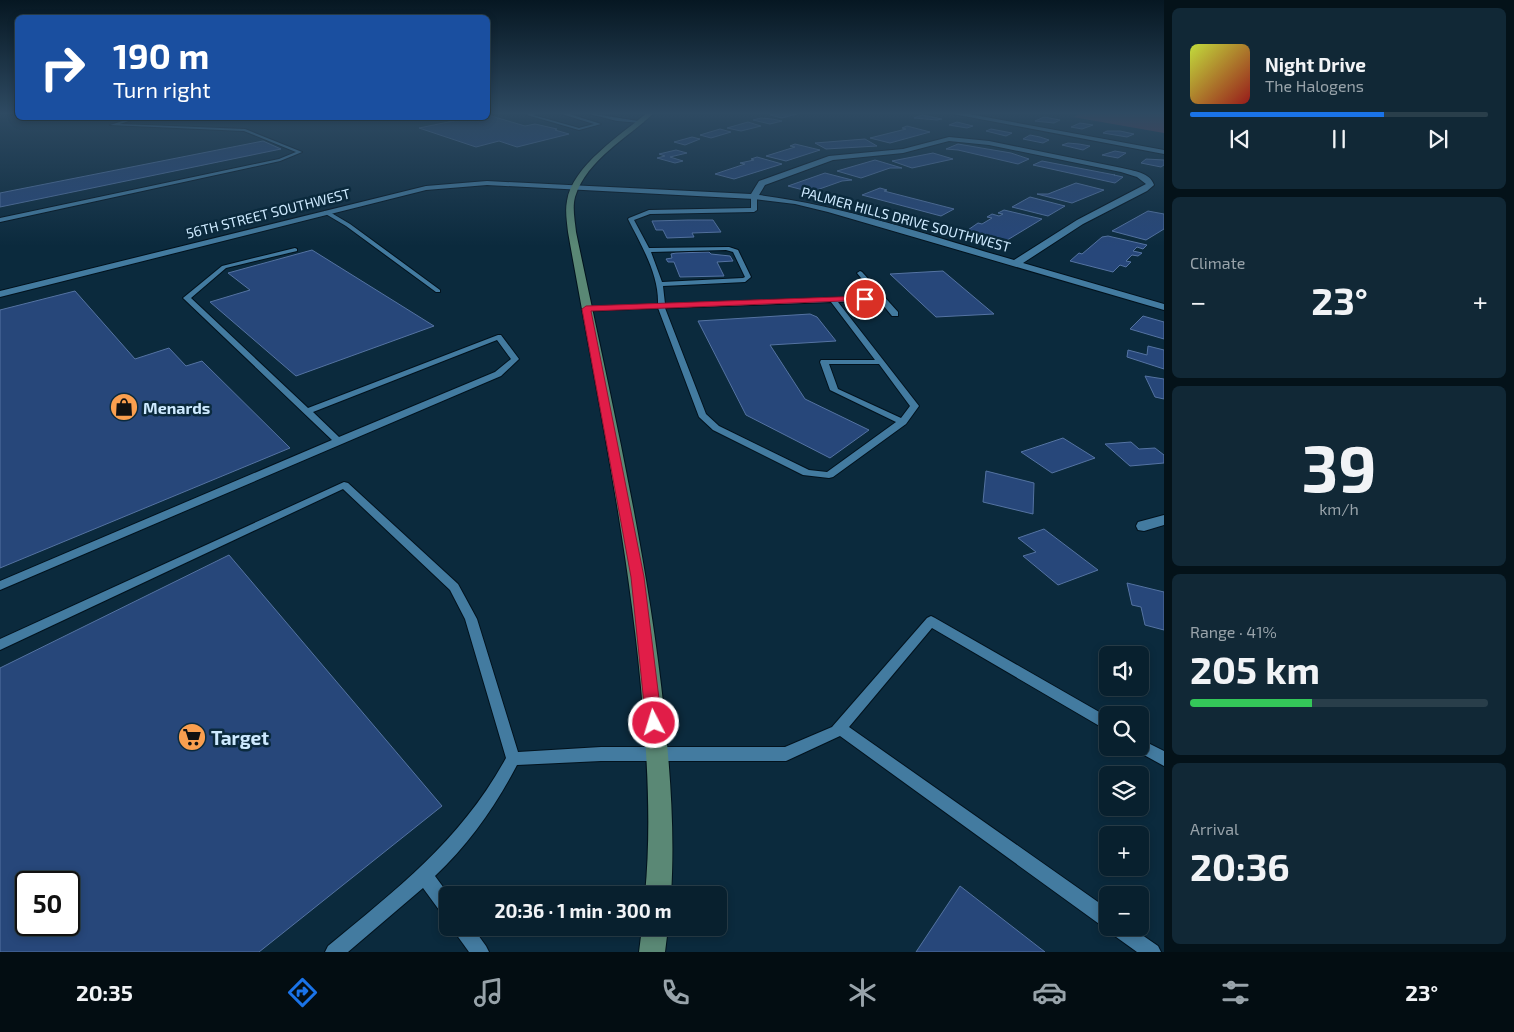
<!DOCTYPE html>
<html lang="en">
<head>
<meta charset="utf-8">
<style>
	body { margin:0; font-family:"Exo 2",sans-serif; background:#112836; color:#f1f3f6; height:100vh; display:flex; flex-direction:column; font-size:19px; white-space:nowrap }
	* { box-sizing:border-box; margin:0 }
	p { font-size:16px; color:#98a3aa }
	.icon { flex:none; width:28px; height:28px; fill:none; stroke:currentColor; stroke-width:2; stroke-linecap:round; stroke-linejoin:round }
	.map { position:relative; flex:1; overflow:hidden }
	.side { display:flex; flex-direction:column; gap:8px; padding:8px; background:#041219; width:350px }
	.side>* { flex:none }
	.hud { position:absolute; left:15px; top:15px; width:475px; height:105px; border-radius:8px; box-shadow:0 2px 8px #0003,0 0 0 1px #293e4a; background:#1a4fa0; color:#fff; overflow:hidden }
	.buttons { position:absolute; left:1099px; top:646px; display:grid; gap:10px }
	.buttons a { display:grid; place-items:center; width:50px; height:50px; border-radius:8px; background:#08202e; box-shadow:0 2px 8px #0003,0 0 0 1px #293e4a; font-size:25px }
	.speed { position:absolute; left:15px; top:871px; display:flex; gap:10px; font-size:25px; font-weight:700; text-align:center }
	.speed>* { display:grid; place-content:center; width:65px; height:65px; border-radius:50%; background:#08202e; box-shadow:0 2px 8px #0003,0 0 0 1px #293e4a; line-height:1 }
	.speed .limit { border:2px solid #111; border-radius:8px; background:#fff; color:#111 }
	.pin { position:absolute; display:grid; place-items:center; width:42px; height:42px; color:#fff; margin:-21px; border:2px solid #fff; border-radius:50%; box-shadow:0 1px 5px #0007 }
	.me { position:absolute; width:55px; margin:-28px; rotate:355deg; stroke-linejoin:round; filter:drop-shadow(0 0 4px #0008) }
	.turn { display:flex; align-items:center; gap:18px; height:105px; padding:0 15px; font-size:22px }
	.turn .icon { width:65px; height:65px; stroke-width:2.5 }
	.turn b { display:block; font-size:35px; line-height:42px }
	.big { font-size:38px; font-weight:700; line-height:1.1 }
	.side .card { flex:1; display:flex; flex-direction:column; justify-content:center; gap:8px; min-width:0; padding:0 18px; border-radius:8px; background:#112836 }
	.side .dial { align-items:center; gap:0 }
	.dial b { font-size:65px; line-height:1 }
	.song { display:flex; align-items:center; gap:15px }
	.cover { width:60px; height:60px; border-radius:8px; background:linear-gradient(135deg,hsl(70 70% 55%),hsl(0 70% 35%)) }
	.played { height:5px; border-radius:2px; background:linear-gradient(90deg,#1a73e8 65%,#293e4a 65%) }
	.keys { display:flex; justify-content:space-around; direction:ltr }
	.heat { display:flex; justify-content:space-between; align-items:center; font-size:28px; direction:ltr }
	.charge { height:8px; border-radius:4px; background:linear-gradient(90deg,#34c759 41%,#293e4a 0) }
	.trip { position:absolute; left:439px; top:886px; width:288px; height:50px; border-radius:8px; background:#08202e; box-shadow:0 2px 8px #0003,0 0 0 1px #293e4a; font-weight:700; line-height:50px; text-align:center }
	.tab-bar { display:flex; height:80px; justify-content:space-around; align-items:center; background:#030d12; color:#98a3aa }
	.tab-bar .icon { width:35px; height:35px }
	.tab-bar .active { color:#1a73e8 }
	.tab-bar b { font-size:22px; color:#f1f3f6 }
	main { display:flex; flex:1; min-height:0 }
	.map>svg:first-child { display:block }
</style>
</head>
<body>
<main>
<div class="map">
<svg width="1164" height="952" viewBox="0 0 1164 952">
	<rect width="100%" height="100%" fill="#0b2a3d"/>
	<polygon fill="#703349" points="1085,112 1164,112 1164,133 1073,117"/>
	<g fill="#27477a" stroke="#5473a2" fill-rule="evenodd">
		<polygon points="781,112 797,112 800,113 782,118 770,115"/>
		<polygon points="488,115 525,126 535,124 557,129 555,130 569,134 517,147 499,141 476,147 419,128 468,118 488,118"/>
		<polygon points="922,115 942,119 937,120 914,118"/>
		<polygon points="1044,117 1060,120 1054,123 1035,121"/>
		<polygon points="761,118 772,119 782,121 770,124 753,120"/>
		<polygon points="748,122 761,126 741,131 727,128"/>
		<polygon points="957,122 973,126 967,128 949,125"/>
		<polygon points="1080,123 1093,125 1082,129 1071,127"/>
		<polygon points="907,126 930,132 890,143 870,138 906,129 902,128"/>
		<polygon points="720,129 731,132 711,138 700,135"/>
		<polygon points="991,129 1012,133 1006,136 986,131"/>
		<polygon points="1107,131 1120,131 1134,134 1127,137 1103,133"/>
		<polygon points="1030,135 1040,137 1049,140 1043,143 1023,139"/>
		<polygon points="692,137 700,139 685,145 674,142"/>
		<polygon points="865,139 877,146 826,149 815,143"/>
		<polygon points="263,141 281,149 0,207 0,193"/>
		<polygon points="1068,143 1079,144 1090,146 1083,150 1062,145"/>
		<polygon points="795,144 820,150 786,161 766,156 795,147 790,146"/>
		<polygon points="958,144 1011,153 1029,159 1018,164 958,150 946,149"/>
		<polygon points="676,150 687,153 670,157 683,161 675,163 657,158 665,156 659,154"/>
		<polygon points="1115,151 1126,153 1118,158 1102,155"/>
		<polygon points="933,153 953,159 912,168 892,161"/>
		<polygon points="757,157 782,164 734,179 715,174 745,164 740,163 754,160 751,159"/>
		<polygon points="1146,159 1164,160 1164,165 1161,167 1141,163"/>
		<polygon points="875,160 902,168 890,168 861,178 837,171"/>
		<polygon points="1042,161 1115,175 1114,175 1123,177 1115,183 1033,165"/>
		<polygon points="825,173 852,180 842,181 811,192 788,186"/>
		<polygon points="1076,183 1104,190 1072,203 1037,194 1048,194"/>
		<polygon points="880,188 887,190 884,191 954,209 941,216 862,195"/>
		<polygon points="1030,197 1065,206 1048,216 1012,207"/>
		<polygon points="1004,210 1042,219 1004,242 965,232 978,223 982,224 992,218 987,217 992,214 999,216 1003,214 998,213"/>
		<polygon points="1148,211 1164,214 1164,229 1146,240 1112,231"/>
		<polygon points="688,220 713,220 721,232 692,233 694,237 667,238 663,230 656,230 652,221"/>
		<polygon points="1108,236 1147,245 1143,249 1137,247 1133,251 1142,253 1138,256 1132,255 1126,261 1131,262 1126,267 1120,265 1113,272 1070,261 1079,253 1082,254 1102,237"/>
		<polygon points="312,250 434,326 296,376 210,302 250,290 228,273"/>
		<polygon points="709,252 711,254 730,256 733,261 717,262 724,276 680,277 674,262 668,262 666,259 672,258 671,254 676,253"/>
		<polygon points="943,271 994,314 936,317 890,274"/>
		<polygon points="75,291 135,359 169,348 186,366 202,361 290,448 0,568 0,310"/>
		<polygon points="810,314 817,317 836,341 770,345 805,399 869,430 830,458 746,415 698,321"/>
		<polygon points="1143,316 1164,322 1164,339 1130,329"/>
		<polygon points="1148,346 1164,350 1164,369 1127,357 1128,350 1147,355"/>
		<polygon points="1145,376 1164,379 1164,399 1155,397"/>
		<polygon points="1063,438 1095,458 1052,473 1021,452"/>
		<polygon points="1131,442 1139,449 1155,448 1164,455 1164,463 1130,466 1105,444"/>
		<polygon points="986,471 1034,483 1033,514 983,502"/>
		<polygon points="1044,529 1098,570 1058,585 1023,556 1036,552 1018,538"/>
		<path d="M229,555l213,251 -183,146h-259v-284zM26,882h43v43h-43z"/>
		<polygon points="1127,583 1164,592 1164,630 1145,625 1141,607 1132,605"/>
		<polygon points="960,886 1045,952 916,952"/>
	</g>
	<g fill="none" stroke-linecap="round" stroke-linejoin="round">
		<defs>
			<g id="lane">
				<polygon points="534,112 542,112 533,115 579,128 594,124 555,112 563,112 601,124 579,130 527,115"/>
				<polygon points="582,112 644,122 642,123 617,121"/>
				<polygon points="132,118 137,118 120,124 245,129 302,152 280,161 0,222 0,218 279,159 296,152 244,131 110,125"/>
				<path d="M754,195l3,2v13l-3,2 -104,2 -16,6 15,28 80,-1 9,3 13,27 -6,5 -82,4 2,18 211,-8 -19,-23 3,-2 2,1 36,40v4h-6l-13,-16 -41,2 81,104 -13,18 -73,53 -4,1 -26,-3 -90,-45 -14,-13 -41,-109 -72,3 -4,-2 4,-2 72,-3c1,-30 -17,-59 -30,-85l1,-1 20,-8 102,-2v-11zM726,250l7,2 12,25 -2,1 -81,4 -11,-30zM831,302l44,58h-54l-1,2 10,28 66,32 -69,50 -18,-2 -90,-44 -13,-12 -41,-106zM829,364h50l31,42 -9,12 -63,-29z"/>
				<polygon points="324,211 328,211 350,224 440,290 440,292 436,292 346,226 324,213"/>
				<path d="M295,248l2,1v2l-71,17 -35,30 117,110 190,-73h3l18,24 -18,17 -501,214v-9l332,-141 -149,-142 39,-32zM497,340l14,19 -16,13 -156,65 -26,-25z"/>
				<path d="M344,482l4,1 110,101 19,35 41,133 83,-5h184l47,-20 95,-109 4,-2 4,2 173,99v14l-176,-103 -83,99 259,182v19h24l26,18 3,6h-24l-25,-18 -3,-6 -7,-2 -262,-190 -54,25h-185l-84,4c-22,42 -48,79 -82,111l14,19h-1v21l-6,-2 -19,-26 -75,64h-23l3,-6c70,-58 133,-106 178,-188l-41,-139 -15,-29 -107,-101 -343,161v-11z"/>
				<polygon points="1140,739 1164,751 1164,766 1135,750 1134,748 1140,748"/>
				<polygon points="453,928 473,928 486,946 489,952 469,952 456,934"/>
			</g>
			<g id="street">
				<polygon points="943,112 958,112 1164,150 1164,154"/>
				<path d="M949,137l40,4 133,27c11,3 28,4 32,17l-7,6 -64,33 -60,39 141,41v6l-336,-98 -33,-8 -41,-5 -267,-14 -61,5 -426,107v-6l426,-105 61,-5 264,13 8,-13 70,-25 74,-7zM949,141l40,4 132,27 16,5 9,7 -69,36 -63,40c-84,-24 -168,-54 -255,-65l6,-10 68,-25 70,-7z"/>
				<polygon points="1164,515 1164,525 1144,531 1138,530 1136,526 1138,522"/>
			</g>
			<g id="secondary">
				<path d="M648,112h7c-27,26 -68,47 -80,85 -3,11 0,24 1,35 33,159 71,317 88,479 6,61 11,122 7,184h-26c6,-62 3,-124 -2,-185 -13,-161 -47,-319 -75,-478 -1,-10 -3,-21 -1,-31 5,-35 55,-67 81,-89z"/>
				<polygon points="642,928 668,928 665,952 639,952"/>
			</g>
		</defs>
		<use href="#lane" stroke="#02121d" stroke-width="2"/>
		<use href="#street" stroke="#02121d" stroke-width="2"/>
		<use href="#secondary" stroke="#02121d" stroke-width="2"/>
		<use href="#lane" fill="#437ba0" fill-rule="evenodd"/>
		<use href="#street" fill="#437ba0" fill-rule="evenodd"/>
		<use href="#secondary" fill="#5a8875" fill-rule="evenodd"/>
	</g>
	<linearGradient id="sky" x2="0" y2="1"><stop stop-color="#061722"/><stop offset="0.46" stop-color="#2e4a62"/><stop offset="1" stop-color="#2e4a62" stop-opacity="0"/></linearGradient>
	<rect width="1164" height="246" fill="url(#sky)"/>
	<polygon fill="#e11d48" stroke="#92132f" points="865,296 869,299 868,300 591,311 644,577 662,723 660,728 654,730 649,728 646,723 631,577 582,309 586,306"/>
	<defs>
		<symbol id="shop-disc" viewBox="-11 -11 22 22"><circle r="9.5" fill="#fa9f4f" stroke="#0b2a3d"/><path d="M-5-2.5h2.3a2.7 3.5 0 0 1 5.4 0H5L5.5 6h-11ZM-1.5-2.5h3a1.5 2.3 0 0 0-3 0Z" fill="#111"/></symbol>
		<symbol id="supermarket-disc" viewBox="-11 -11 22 22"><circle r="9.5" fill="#fa9f4f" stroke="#0b2a3d"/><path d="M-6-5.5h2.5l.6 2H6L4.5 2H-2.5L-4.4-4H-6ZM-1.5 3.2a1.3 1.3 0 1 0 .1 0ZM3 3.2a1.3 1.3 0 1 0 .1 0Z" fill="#111"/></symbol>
	</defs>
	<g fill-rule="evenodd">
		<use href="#shop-disc" x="108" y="391" width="32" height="32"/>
		<use href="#supermarket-disc" x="176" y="721" width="32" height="32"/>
	</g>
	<g text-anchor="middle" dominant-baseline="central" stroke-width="5" stroke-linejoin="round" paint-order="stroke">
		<g font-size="14" fill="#ceeaff" stroke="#0b2a3d">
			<text transform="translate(268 213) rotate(-14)">56TH STREET SOUTHWEST</text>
			<text transform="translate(906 219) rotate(15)">PALMER HILLS DRIVE SOUTHWEST</text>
		</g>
		<g font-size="16" font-weight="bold" fill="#ceeaff" stroke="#0b2a3d" text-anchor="start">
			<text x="143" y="407">Menards</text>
		</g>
		<g font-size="19" font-weight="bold" fill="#ceeaff" stroke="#0b2a3d" text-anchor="start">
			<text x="211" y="737">Target</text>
		</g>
	</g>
</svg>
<div class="buttons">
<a><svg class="icon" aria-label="sound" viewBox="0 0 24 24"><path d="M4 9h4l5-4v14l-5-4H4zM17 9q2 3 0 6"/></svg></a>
<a><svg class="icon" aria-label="search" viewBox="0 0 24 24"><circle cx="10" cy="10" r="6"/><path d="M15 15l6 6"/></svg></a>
<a><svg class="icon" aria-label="layers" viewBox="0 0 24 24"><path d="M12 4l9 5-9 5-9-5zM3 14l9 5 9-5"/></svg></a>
<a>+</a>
<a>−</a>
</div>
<div class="speed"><div class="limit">50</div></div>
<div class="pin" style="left:865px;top:299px;background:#d93025"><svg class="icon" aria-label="arrive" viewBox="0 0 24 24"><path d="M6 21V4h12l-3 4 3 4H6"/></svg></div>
<svg class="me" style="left:654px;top:723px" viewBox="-20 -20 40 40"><circle r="17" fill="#e11d48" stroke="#fff" stroke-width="3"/><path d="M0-11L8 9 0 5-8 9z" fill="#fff"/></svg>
<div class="trip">20:36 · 1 min · 300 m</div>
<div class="hud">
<div class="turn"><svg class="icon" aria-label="right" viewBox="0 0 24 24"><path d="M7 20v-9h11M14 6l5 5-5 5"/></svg><div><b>190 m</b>Turn right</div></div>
</div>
</div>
<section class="side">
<div class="card">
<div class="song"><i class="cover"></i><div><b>Night Drive</b><p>The Halogens</p></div></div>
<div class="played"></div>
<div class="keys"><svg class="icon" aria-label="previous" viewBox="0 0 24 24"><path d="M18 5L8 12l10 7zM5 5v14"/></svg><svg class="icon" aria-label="pause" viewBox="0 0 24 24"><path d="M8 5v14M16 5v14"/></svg><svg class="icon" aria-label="next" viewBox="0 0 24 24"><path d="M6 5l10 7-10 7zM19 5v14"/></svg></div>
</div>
<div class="card"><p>Climate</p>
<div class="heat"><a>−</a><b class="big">23°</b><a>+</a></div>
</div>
<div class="card dial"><b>39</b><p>km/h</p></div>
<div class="card"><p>Range · 41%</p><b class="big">205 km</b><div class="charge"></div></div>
<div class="card"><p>Arrival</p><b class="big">20:36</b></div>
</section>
</main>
<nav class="tab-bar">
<b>20:35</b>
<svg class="icon active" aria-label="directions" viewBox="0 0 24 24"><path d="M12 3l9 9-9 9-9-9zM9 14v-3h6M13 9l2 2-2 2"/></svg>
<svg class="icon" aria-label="music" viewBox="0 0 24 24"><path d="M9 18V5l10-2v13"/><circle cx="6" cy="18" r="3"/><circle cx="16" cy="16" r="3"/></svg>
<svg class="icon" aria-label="phone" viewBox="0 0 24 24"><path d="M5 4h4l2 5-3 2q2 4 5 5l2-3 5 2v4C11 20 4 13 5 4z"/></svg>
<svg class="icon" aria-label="climate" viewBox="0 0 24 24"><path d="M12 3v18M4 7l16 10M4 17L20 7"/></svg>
<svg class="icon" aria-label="car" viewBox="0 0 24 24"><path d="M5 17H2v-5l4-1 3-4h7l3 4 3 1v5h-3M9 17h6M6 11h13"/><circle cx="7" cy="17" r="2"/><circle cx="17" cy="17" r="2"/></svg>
<svg class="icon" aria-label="filters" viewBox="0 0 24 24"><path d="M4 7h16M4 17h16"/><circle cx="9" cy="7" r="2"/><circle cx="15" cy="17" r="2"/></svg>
<b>23°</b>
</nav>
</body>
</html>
